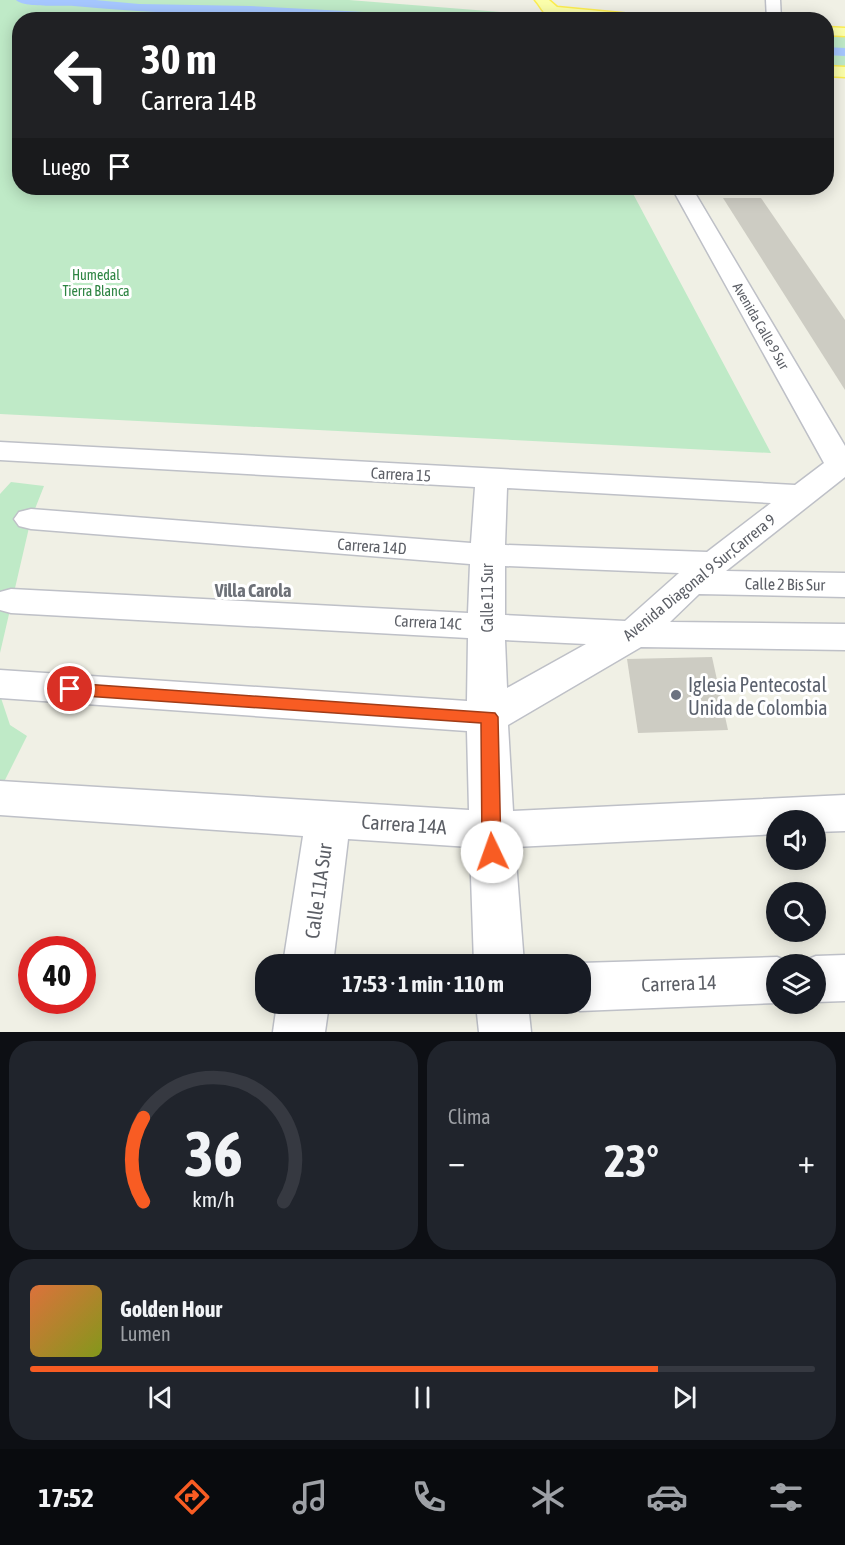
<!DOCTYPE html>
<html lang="es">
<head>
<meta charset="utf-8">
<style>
	body { margin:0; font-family:"Asap Condensed",sans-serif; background:#20242c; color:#f1f3f6; height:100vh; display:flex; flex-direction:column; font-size:22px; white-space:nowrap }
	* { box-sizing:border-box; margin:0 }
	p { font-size:20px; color:#9ea1a6 }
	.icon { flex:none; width:33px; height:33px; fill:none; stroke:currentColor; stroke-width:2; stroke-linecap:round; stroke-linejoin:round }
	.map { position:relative; height:1032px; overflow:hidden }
	.drawer { display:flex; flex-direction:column; gap:9px; padding:9px; background:#0d0f14; flex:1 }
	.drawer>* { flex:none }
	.guide { position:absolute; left:12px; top:12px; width:822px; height:183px; border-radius:24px; box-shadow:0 3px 15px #0003; background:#202124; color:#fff; overflow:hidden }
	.controls { position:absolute; left:766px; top:810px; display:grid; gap:12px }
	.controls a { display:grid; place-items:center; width:60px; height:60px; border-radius:50%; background:#171b24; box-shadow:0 3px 15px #0003; font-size:30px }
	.speed { position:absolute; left:18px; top:936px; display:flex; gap:12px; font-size:30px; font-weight:700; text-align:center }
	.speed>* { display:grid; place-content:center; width:78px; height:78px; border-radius:50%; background:#171b24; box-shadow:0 3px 15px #0003; line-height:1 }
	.speed .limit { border:9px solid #d22; background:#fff; color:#111 }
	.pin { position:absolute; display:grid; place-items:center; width:51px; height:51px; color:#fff; margin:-26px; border:3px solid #fff; border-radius:50%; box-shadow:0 2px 6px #0007 }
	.me { position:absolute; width:66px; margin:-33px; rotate:357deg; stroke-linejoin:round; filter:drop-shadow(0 0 4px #0008) }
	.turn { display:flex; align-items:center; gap:21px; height:126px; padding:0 30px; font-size:27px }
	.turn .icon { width:78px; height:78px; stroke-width:2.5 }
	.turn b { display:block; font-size:42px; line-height:51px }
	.then { display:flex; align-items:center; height:57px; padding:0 30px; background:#0003; gap:12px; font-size:22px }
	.big { font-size:45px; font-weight:700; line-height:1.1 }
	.drawer .tile { flex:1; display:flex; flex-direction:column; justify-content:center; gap:9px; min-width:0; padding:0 21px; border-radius:24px; background:#20242c }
	.drawer .dial { align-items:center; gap:0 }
	.dial svg { height:156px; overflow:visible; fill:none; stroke:#363941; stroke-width:7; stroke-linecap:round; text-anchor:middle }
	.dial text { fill:#f1f3f6; stroke:none }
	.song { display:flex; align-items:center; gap:18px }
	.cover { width:72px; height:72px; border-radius:9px; background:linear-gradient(135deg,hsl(20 70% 55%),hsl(70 70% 35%)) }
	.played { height:6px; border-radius:3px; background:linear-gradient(90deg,#f85c23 80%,#363941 80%) }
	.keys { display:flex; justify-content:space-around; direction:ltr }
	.heat { display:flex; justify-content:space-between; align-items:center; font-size:33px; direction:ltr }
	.drawer .tiles { flex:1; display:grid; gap:9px; grid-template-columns:1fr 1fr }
	.tile:last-child { grid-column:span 2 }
	.trip { position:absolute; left:255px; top:954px; width:336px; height:60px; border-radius:24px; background:#171b24; box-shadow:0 3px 15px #0003; font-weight:700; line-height:60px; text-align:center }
	.tabs { display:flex; height:96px; justify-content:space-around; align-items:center; background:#090b0e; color:#9ea1a6 }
	.tabs .icon { width:42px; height:42px }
	.tabs .selected { color:#f85c23 }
	.tabs b { font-size:27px; color:#f1f3f6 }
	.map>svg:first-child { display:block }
</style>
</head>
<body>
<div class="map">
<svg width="845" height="1032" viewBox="0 0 845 1032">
	<rect width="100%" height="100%" fill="#f0f0e5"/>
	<g fill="#bfeac7">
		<polygon points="0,0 349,0 539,15 542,19 20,20 20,188 630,188 771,453 0,414"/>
		<polygon points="826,35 845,36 845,68 827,67"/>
		<polygon points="11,482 44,486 31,519 0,653 0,494"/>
		<polygon points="0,695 10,725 27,736 0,790"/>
	</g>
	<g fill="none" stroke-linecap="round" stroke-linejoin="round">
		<g fill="#a6c7ff" fill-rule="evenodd">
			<path d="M16,0h79l44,4 111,2 114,6 7,4 -5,4h-12c-93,-5 -187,-5 -280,-14 -13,-1 -50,2 -58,-6z"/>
			<polygon points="826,47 845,48 845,56 826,55"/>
		</g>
	</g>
	<g fill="#cdccc3">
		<polygon points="723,198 761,198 845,320 845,390"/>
		<polygon points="712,657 728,730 638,733 627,659"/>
	</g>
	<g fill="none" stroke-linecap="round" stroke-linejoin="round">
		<defs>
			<g id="minor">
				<polygon points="766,0 780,0 781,20 767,20"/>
				<polygon points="549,5 554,6 565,20 550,20 542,9"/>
				<path d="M672,188h20l153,258v31l-119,94 119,2v24l-146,-3 -29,28 175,2v26l-204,-3 -133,78 5,86 332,-16v36l-29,1v-12h-39v14l-262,13 9,117h-50l-4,-117 -122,-8 -15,125h-50l20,-128 -303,-21v-34l469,29 -2,-79 -467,-33v-28l467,31 1,-63 -457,-25 -11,-3v-18l11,-3 457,24 2,-49 -439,-35 -12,-3 -5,-7 5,-7 12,-3 440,34 4,-56 -475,-27v-18l795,43 29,-22zM507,488l264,15 -64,49 -202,-7zM505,566l174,7 -54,48 -120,-6zM505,640l81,4 -79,44z"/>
				<polygon points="845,955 845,1001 816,1002 816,964 797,964 798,963 816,956"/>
				<polygon points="777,957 795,964 777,964 777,1003 580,1011 562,1004 580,1004 580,964 577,964 580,963"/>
				<polygon points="277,1004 329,1004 325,1032 273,1032"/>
				<polygon points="476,1004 528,1004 531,1032 479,1032"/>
			</g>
			<g id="major">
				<path d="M535,0h14l8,7 95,9 7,4c-20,0 -102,1 -115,-8 -3,-3 -6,-9 -9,-12z"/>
				<polygon points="826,27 845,28 845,36 826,35"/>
				<polygon points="826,66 845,67 845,77 826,76"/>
			</g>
		</defs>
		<use href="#minor" stroke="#bec0c7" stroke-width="3"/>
		<use href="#major" stroke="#fdee51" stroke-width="3"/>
		<use href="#minor" fill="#fff" fill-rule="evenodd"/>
		<use href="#major" fill="#fcffab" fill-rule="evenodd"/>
	</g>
	<polygon fill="#f85c23" stroke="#a13c17" stroke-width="1.5" points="70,683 495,713 498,717 501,852 499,858 492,860 485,858 482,852 481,723 70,695 64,693 62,689 64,685"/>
	<circle fill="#6b7280" stroke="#fff" stroke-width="2" cx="676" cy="695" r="6"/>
	<g text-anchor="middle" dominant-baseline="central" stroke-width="6" stroke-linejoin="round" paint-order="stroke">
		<g font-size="14" fill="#2d8442" stroke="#fff">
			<text x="96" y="275">Humedal<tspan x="96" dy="16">Tierra Blanca</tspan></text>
		</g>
		<g font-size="14" fill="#5c5f66" stroke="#fff">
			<text transform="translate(761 326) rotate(60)">Avenida Calle 9 Sur</text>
		</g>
		<g font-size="16" fill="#5c5f66" stroke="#fff">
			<text transform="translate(401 474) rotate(3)">Carrera 15</text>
			<text transform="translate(372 546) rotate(4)">Carrera 14D</text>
			<text transform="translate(699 577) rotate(-39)">Avenida Diagonal 9 Sur;Carrera 9</text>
			<text transform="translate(785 584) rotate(1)">Calle 2 Bis Sur</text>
			<text transform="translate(487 598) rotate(-90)">Calle 11 Sur</text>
			<text transform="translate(428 622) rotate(3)">Carrera 14C</text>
		</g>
		<g font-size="18" font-weight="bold" fill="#6d7178" stroke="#fff">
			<text x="253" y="590">Villa Carola</text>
		</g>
		<g font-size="20" fill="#5b616d" stroke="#fff" text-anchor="start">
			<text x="688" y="684">Iglesia Pentecostal<tspan x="688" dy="23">Unida de Colombia</tspan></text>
		</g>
		<g font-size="20" fill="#5c5f66" stroke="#fff">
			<text transform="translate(404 824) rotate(4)">Carrera 14A</text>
			<text transform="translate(318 891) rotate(-82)">Calle 11A Sur</text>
			<text transform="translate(679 983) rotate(-2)">Carrera 14</text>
		</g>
	</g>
</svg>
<div class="controls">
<a><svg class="icon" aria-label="sound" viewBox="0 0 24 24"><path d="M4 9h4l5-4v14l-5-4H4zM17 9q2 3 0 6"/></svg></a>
<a><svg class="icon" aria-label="search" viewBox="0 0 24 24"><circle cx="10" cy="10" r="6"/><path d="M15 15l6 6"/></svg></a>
<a><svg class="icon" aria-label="layers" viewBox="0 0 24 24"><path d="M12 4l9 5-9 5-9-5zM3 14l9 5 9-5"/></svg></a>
</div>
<div class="speed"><div class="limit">40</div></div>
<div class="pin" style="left:70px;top:689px;background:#d93025"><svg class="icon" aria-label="arrive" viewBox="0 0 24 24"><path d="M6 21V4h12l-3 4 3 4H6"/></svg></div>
<svg class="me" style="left:492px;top:852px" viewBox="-20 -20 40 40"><circle r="19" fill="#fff"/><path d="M0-13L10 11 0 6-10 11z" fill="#f85c23"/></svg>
<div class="trip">17:53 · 1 min · 110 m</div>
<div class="guide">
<div class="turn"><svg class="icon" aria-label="left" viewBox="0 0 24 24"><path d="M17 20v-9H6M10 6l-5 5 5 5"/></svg><div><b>30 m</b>Carrera 14B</div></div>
<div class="then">Luego<svg class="icon" aria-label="arrive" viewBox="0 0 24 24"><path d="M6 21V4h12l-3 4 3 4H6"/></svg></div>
</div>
</div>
<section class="drawer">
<div class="tiles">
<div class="tile dial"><svg viewBox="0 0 100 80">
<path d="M14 69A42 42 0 1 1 86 69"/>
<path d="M14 69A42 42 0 0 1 14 26" stroke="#f85c23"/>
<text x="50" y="56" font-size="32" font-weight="700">36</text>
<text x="50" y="72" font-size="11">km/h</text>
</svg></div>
<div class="tile"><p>Clima</p>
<div class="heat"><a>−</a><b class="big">23°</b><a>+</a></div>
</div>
<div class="tile">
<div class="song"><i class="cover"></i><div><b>Golden Hour</b><p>Lumen</p></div></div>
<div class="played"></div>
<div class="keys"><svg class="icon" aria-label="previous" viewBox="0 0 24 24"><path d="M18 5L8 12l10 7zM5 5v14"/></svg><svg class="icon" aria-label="pause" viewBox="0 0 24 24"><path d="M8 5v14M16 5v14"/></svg><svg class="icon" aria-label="next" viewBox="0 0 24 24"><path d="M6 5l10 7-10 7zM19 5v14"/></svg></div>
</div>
</div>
</section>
<nav class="tabs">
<b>17:52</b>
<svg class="icon selected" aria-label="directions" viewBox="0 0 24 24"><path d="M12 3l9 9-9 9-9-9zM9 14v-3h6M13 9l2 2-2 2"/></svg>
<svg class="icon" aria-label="music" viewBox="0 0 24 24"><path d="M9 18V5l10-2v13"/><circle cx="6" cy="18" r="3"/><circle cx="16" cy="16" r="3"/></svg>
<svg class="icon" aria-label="phone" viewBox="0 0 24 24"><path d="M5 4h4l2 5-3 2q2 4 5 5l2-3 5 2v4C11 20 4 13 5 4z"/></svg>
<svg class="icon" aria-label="climate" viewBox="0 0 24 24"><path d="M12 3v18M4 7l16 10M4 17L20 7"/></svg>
<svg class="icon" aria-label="car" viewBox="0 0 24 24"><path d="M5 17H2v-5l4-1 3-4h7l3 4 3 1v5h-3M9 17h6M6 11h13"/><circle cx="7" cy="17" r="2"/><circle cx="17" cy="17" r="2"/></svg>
<svg class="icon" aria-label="filters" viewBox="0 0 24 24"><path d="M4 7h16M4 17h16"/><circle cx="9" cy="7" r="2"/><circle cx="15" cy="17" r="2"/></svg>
</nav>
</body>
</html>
